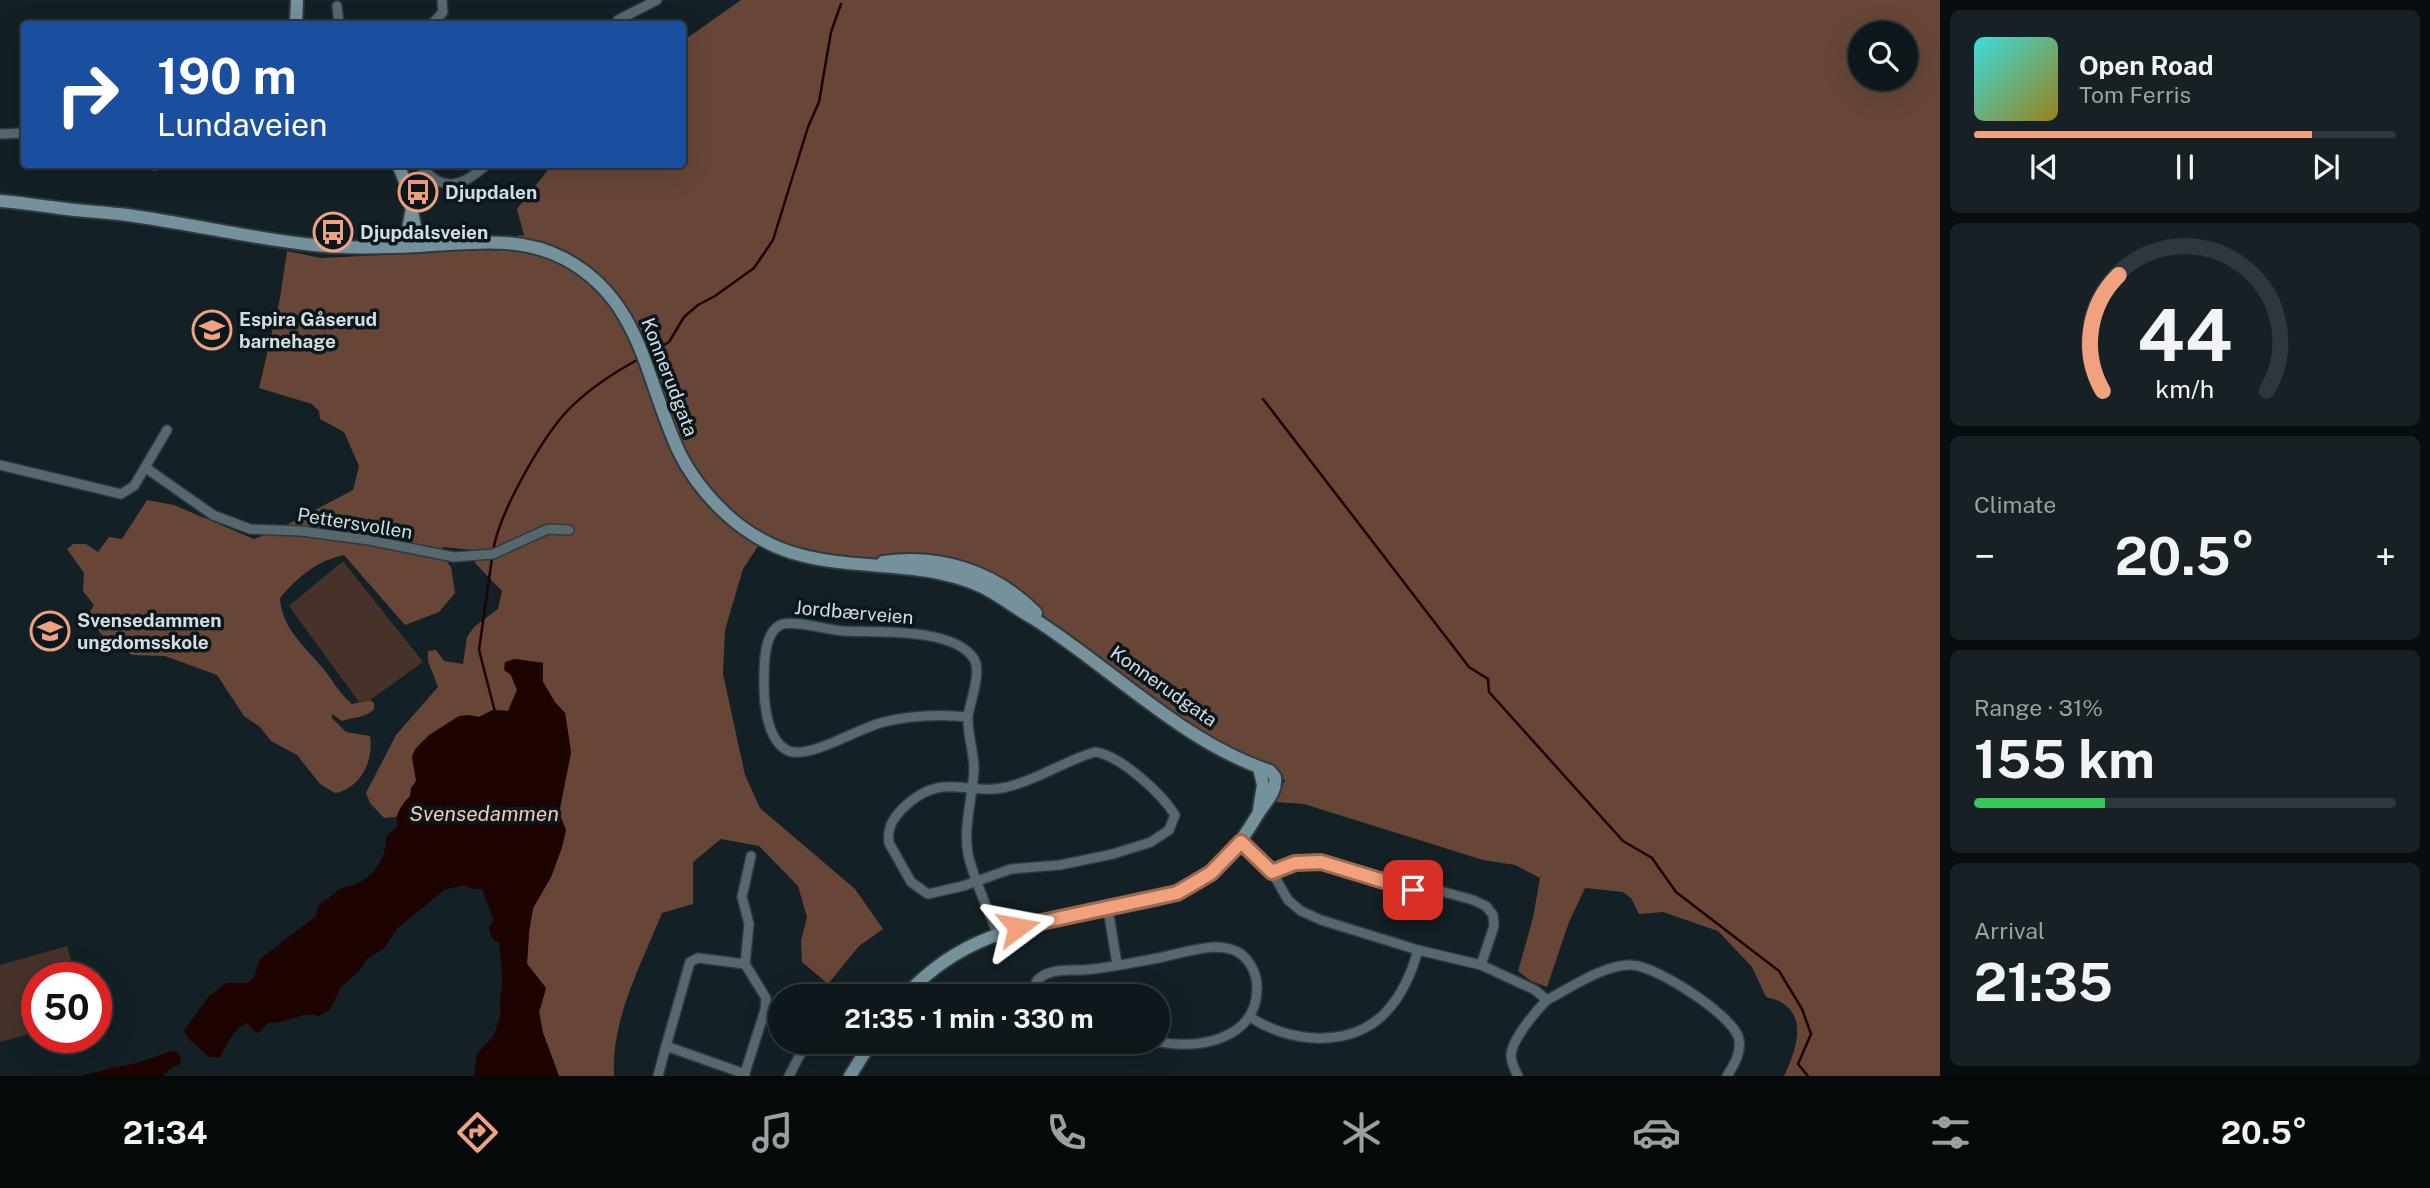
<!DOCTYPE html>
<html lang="en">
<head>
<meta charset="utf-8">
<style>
	body { margin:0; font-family:"Public Sans",sans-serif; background:#172125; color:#f1f3f6; height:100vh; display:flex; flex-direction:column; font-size:26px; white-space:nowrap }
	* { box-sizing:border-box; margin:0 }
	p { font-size:23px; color:#9ba0a3 }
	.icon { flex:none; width:38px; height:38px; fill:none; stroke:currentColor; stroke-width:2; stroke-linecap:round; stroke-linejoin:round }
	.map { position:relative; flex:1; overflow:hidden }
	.drawer { display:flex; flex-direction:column; gap:10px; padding:10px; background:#080d0f; width:490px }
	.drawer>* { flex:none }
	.top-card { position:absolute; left:21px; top:21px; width:665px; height:147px; border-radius:7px; box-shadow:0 7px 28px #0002,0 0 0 2px #2e373b; background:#1a4fa0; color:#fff; overflow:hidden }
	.controls { position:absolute; left:1848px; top:21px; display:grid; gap:14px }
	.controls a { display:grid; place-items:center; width:70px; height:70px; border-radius:50%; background:#0e181c; box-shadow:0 7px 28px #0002,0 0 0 2px #2e373b; font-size:35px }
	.speed { position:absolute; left:21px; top:962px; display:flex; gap:14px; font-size:35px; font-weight:700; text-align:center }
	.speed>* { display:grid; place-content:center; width:91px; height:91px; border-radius:50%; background:#0e181c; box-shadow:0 7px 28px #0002,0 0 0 2px #2e373b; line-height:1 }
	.speed .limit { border:10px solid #d22; background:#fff; color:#111 }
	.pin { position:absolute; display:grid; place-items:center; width:60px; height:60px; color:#fff; margin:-30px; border-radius:14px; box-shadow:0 4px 10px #0006 }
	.me { position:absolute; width:77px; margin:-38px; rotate:77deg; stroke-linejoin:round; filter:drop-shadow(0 0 5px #0008) }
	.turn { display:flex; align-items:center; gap:24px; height:147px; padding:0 21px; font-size:32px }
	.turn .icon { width:91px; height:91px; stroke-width:2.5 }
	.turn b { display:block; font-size:49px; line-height:60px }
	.big { font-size:52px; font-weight:700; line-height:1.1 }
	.drawer .widget { flex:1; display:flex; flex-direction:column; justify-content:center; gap:10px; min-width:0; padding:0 24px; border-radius:10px; background:#172125 }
	.drawer .dial { align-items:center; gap:0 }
	.dial svg { height:182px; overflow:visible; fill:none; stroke:#2e373b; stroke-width:7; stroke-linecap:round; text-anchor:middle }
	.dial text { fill:#f1f3f6; stroke:none }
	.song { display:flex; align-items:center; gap:21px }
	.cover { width:84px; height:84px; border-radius:10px; background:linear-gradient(135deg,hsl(180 70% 55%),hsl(50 70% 35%)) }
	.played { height:7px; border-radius:4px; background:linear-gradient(90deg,#f1a17d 80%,#2e373b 80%) }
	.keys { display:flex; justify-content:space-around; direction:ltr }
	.heat { display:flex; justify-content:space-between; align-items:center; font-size:38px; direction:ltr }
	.charge { height:10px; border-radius:5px; background:linear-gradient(90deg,#34c759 31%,#2e373b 0) }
	.trip { position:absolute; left:768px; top:984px; width:402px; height:70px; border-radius:35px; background:#0e181c; box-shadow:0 7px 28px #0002,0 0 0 2px #2e373b; font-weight:700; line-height:70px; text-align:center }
	.tabs { display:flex; height:112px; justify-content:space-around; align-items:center; background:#060a0b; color:#9ba0a3 }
	.tabs .icon { width:49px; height:49px }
	.tabs .selected { color:#f1a17d }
	.tabs b { font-size:32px; color:#f1f3f6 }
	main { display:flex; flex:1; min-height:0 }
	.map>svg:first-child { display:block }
</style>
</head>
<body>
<main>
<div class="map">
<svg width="1940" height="1076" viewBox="0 0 1940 1076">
	<rect width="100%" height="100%" fill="#132025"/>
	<g fill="#463229">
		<polygon points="343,561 423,662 370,700 359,702 289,606"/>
		<polygon points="67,946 76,978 37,978 37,1032 0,1042 0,965"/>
	</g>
	<path fill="#674637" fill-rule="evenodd" d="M741,0h1199v1076h-156c15,-31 26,-70 -18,-79l-14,-30 -34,-36 -55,-19 -24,2 -8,-16 -8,-6 -38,-4 -16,34 -22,65 -16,-6 -13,-10 15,-53 7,-40 -25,-13 -32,-5 -179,-56 -29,-2 10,-22 -71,-34 -224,-162 -134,-19 -96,-22 -17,26 -18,61 -2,44 22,101 15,33 95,81 28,40 -24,17 -31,38 -26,-22 -1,-21 6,-24 -9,-31 -39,-40 -38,-7 -28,23v42l-31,9c-21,52 -51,106 -48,163h-55l-16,-43 -4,-21 7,-24 -19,-24 2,-32 4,-24 18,-31 11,-30 4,-17 -7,-17 12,-60 -6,-40 -10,-10 -12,-21v-19l-28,-4 -4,16 6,15 -9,21 -15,-1 -14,7 -11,-2 -20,8 -36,33c0,9 5,16 4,24 0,13 -14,25 -20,37l-12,1 -14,-15 -4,-10 30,-58 42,-48 -10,-26v-10l8,-1 8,11 19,3 4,-27 7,-10 24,-18 4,-18 -27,-28 -2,-13 -30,-3 -3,6 11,14 4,26 -16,19 -34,13 -61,-70c-28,6 -46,22 -64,43 1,28 23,47 40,67 13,14 16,25 32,39l18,-4 4,3v6c-8,9 -21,8 -32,12l-10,-7v4l14,14 24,4c4,25 -10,53 -35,57l-15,-9 -23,-29 -26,-14 -11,-14 -16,-11 -27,-41 -52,-19 -33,-1 -30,-20 -15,-18 7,-12 -11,-14 1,-18 -17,-24 6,-5h13l12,8 11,-15 13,2 25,-39 27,5 80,34 23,-9 76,-40 6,-24 -15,-34 -24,-13 -1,-8 -7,-7 -53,-16 21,-90 7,-47 34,7 61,-3 142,-20 -7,-26 35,-44 130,-1 1,-123zM1860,33h46v46h-46z"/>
	<g fill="#1e0400">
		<path d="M515,659l28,4v19l12,20 10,11 6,39 -12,61 7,17 -4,17 -11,30 -18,31 -4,24 -2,32 19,24 -7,24 4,21 16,43h-85l3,-22 17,-19 7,-23c-3,-10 1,-18 1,-29 0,-13 -1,-27 -3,-40l-8,-6 -2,-9 5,-8 -12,-31h-9l-9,-4 -20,5 -46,38 -14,20 -17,11 -8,12 -18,16 -11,23 -11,6c-19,-5 -32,8 -51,7l-10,10 -5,-3 -5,-7c-14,4 -21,22 -28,34h-11l-21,-19 -4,-8 25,-34 17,-13h21l7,-5 6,-19 56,-43c1,-8 3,-16 13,-17 8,-12 17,-11 29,-16 18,-8 29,-28 28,-46l11,-11c-1,-13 4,-21 13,-30l1,-8 5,-7 -4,-25 4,-8 13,-13 30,-19 9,-1 11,2 14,-7 15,1 9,-21 -6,-15 -7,-5 1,-8z"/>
		<polygon points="168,1056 175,1064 163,1076 79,1076"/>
	</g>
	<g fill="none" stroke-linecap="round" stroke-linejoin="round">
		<g stroke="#1e0400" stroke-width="2.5">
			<polyline points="648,354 669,342 684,317 698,305 715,296 754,268 773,240 808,127 819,102 831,32 841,4"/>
			<polyline points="1263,399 1469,667 1488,679 1489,692 1623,841 1652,858 1676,892 1779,971 1802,1009 1811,1034 1798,1064 1808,1076"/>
			<path d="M493,551c6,-38 49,-114 76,-142 21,-21 44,-36 70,-50"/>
			<polyline points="492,558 479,650 495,712"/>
		</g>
		<polyline stroke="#1e0400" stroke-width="16" points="111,1076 135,1072 173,1059"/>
		<defs>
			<g id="street">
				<polyline points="337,6 339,24"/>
				<polyline points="618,20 657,0"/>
				<polyline points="432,24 443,12 442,0"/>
				<polyline points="0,134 24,133"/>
				<polyline points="150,164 156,165"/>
				<path d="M420,164c21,30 43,23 67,0"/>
				<polyline points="0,465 121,494 134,486 167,430"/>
				<polyline points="146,468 213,515 250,529 301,531 369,540 454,557 493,554 548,529 569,530"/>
				<path d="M968,717c-29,-3 -56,-2 -84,5 -24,5 -73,37 -95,29 -22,-9 -25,-47 -25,-67 0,-16 -1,-50 16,-59 12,-6 48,5 63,6 32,2 111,-4 131,28 8,13 -4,43 -6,57 -1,18 6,36 6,53 -1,27 -11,57 -6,85 6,27 20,54 29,79"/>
				<path d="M1095,752c25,3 67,42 80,63l-6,15 -18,12 -38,12 -53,11 -49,4 -48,17 -35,8 -17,-12 -22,-39c-2,-15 3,-23 13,-34 42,-42 67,-9 112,-24 28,-8 53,-25 81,-33z"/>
				<polyline points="1241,842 1272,872 1288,900 1301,911 1321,920 1418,950 1481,965 1535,990 1547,1000"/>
				<polyline points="1272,872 1295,863 1321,862 1413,890 1444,892 1473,900 1486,906 1493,915 1494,926 1481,965"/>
				<polyline points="1108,909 1117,964"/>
				<path d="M1036,996c-2,-8 -2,-14 5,-19 11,-8 29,-7 42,-7 26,-2 54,-8 80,-13 17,-4 35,-9 52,-10 9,0 19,2 26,7 10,8 16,21 16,33 1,53 -61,64 -102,54"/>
				<path d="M1250,1017c39,26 101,32 136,-5 16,-17 26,-40 32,-62"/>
				<polyline points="666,1046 690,962 698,958 745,964"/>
				<polyline points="658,1076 666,1046 745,1074"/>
				<polyline points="744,1076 765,1010 766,998 745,964 749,924 742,897 751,856"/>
				<polyline points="789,1076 807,1041"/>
				<path d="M1518,1076c-3,-6 -7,-13 -7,-21 1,-16 25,-44 36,-55 23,-12 60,-37 85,-35 24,1 97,48 106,71 5,14 -4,29 -11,40"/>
			</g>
			<g id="secondary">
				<polyline points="296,24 297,0"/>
				<polyline points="398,164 407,187 419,246"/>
				<path d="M0,201c18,1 34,4 52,6 25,4 50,5 75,8 59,8 118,22 178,29 37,5 74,4 112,2 50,-2 101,-12 148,13 78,42 80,122 115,195 11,22 27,42 45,59 80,75 167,35 255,73 18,8 33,21 51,31 77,48 152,126 239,154l5,6c2,16 -10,25 -17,37 -18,30 -37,57 -69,73 -22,12 -47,15 -72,20 -82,17 -151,22 -212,89"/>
				<polyline points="405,246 411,213"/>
				<path d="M883,562c57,-8 112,9 153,51"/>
				<polyline points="1259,809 1263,785 1259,768"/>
				<polyline points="850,1076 872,1041"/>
			</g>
		</defs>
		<use href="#street" stroke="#2e3a3f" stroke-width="12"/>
		<use href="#secondary" stroke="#2e3a3f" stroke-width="16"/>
		<use href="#street" stroke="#56676e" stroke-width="9"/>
		<use href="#secondary" stroke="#75919c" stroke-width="12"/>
	</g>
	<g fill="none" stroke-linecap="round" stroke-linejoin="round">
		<defs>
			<polyline id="route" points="1018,927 1177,893 1211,873 1241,842 1272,872 1295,863 1321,862 1413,890"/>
		</defs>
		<use href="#route" stroke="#9d6951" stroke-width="18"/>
		<use href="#route" stroke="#f1a17d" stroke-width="12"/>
	</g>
	<defs>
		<symbol id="bus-ring" viewBox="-11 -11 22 22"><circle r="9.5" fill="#0a171c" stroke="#f1a17d" stroke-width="1.5"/><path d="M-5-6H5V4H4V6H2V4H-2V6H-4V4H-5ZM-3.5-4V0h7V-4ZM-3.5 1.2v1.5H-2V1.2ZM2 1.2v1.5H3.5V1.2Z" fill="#f1a17d"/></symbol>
		<symbol id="school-ring" viewBox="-11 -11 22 22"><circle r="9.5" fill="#0a171c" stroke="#f1a17d" stroke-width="1.5"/><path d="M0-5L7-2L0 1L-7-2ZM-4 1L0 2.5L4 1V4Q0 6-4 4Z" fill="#f1a17d"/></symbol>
	</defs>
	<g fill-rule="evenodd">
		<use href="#bus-ring" x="396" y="170" width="44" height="44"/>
		<use href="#bus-ring" x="311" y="210" width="44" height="44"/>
		<use href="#school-ring" x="190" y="308" width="44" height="44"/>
		<use href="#school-ring" x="28" y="609" width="44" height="44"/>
	</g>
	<g text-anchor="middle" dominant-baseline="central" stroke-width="7" stroke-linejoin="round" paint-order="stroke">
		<g font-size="19" font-weight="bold" fill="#d5dde0" stroke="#0a171c" text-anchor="start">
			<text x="445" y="192">Djupdalen</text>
			<text x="360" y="232">Djupdalsveien</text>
			<text x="239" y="319">Espira Gåserud<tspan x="239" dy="22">barnehage</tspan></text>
			<text x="77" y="620">Svensedammen<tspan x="77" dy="22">ungdomsskole</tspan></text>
		</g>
		<g font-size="19" fill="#d5dde0" stroke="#0a171c">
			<text transform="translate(670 377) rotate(69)">Konnerudgata</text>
			<text transform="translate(355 523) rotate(9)">Pettersvollen</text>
			<text transform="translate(854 612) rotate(5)">Jordbærveien</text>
			<text transform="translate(1164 686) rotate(35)">Konnerudgata</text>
		</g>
		<g font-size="21" font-style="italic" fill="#f9c7b0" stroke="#0a171c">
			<text x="484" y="813">Svensedammen</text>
		</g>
	</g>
</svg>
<div class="controls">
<a><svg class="icon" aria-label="search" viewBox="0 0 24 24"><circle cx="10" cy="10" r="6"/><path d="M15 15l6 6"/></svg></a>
</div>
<div class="speed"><div class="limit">50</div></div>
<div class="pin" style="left:1413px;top:890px;background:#d93025"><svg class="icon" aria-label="arrive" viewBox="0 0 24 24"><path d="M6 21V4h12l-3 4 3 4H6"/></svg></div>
<svg class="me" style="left:1018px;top:927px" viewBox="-20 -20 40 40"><path d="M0-17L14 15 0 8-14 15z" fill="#f1a17d" stroke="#fff" stroke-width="4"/></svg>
<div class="trip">21:35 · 1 min · 330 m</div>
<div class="top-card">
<div class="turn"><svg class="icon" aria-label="right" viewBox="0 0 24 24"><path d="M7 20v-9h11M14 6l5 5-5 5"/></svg><div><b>190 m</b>Lundaveien</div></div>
</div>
</div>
<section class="drawer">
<div class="widget">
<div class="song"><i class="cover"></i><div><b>Open Road</b><p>Tom Ferris</p></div></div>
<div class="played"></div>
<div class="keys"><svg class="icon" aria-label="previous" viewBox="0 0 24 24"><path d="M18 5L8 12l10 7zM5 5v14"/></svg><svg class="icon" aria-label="pause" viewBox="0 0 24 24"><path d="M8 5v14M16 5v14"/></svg><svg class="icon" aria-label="next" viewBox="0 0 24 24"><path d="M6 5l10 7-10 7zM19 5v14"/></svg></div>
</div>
<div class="widget dial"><svg viewBox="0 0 100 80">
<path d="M14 69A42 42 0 1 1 86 69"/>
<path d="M14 69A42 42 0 0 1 21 18" stroke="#f1a17d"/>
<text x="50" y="56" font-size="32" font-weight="700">44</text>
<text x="50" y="72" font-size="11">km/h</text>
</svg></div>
<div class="widget"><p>Climate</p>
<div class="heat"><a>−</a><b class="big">20.5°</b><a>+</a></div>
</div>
<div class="widget"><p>Range · 31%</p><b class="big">155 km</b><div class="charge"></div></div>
<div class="widget"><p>Arrival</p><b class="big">21:35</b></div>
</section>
</main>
<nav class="tabs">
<b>21:34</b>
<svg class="icon selected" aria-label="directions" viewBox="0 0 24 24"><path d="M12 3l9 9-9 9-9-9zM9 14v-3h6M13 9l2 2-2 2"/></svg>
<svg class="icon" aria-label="music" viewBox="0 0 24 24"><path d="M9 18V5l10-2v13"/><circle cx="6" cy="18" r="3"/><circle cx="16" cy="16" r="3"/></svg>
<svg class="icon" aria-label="phone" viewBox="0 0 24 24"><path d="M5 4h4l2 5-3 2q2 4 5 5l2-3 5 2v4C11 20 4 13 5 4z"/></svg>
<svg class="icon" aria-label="climate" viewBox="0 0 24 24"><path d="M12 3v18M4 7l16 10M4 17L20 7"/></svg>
<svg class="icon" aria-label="car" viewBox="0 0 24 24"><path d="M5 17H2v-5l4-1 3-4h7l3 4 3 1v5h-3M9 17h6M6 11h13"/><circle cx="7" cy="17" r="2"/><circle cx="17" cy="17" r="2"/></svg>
<svg class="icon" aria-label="filters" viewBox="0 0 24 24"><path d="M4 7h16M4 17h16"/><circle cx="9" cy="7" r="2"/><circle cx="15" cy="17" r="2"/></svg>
<b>20.5°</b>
</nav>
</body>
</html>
